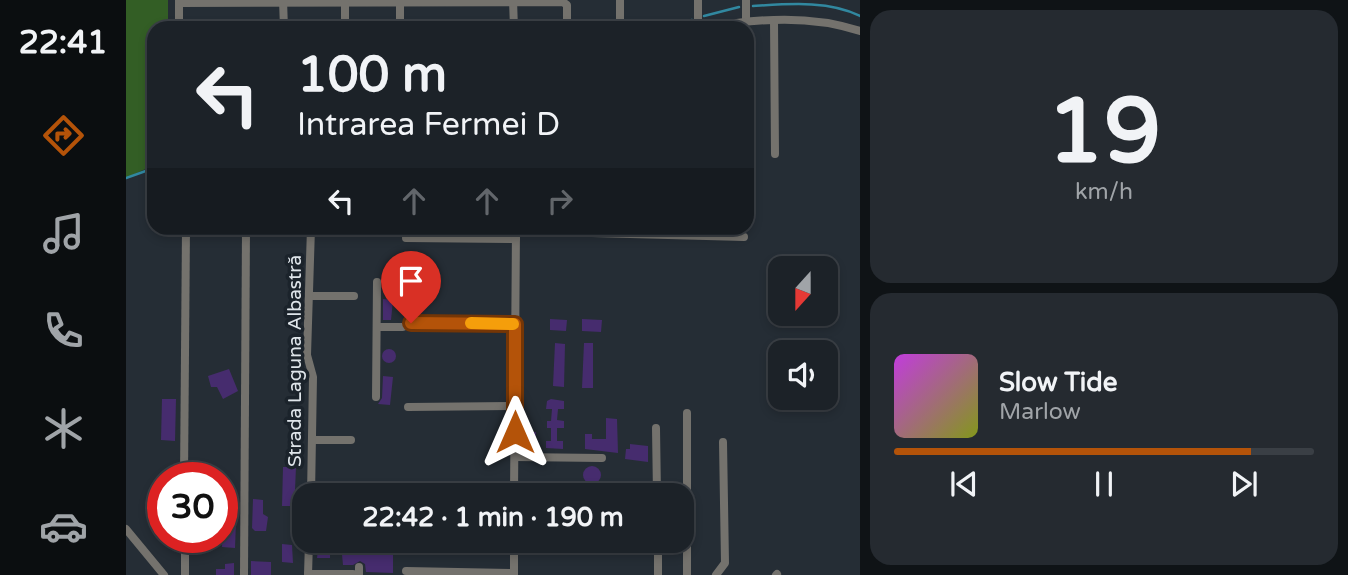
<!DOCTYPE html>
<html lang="en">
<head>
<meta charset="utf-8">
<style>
	body { margin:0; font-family:"Varela Round",sans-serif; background:#252a30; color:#f1f3f6; height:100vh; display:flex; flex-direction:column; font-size:26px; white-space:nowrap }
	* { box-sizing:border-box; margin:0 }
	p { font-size:23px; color:#a0a4a8 }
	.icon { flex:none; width:38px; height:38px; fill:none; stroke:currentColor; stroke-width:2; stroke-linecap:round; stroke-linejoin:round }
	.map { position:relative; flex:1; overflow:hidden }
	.sheet { display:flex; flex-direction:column; gap:10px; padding:10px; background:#0f1316; width:488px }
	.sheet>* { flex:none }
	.guide { position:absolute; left:21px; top:21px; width:607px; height:214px; border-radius:21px; box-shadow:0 4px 10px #0003,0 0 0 2px #3a3f45; background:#1c2228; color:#f1f3f6; overflow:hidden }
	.needle { width:46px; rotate:201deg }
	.fabs { position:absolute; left:642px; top:256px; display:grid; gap:14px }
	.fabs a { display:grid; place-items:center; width:70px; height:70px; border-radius:14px; background:#1c2228; box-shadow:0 4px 10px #0003,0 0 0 2px #3a3f45; font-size:35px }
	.speed { position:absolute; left:21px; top:462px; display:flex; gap:14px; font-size:35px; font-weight:700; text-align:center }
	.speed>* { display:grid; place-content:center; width:91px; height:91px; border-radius:50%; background:#1c2228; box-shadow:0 4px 10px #0003,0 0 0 2px #3a3f45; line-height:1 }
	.speed .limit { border:10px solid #d22; background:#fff; color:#111 }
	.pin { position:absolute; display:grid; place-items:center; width:60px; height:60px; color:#fff; margin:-72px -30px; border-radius:50% 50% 50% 0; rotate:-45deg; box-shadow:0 0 7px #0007 }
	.pin .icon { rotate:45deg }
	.me { position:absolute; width:77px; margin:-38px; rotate:0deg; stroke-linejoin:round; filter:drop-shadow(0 0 5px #0008) }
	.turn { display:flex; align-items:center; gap:24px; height:147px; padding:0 35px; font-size:32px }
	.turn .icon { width:91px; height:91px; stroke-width:2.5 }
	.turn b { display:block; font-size:49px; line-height:60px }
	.lanes { display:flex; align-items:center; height:66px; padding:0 35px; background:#0003; justify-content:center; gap:35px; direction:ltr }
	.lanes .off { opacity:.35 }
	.sheet .widget { flex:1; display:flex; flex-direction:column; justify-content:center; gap:10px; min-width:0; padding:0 24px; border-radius:21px; background:#252a30 }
	.sheet .dial { align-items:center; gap:0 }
	.dial b { font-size:91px; line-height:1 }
	.song { display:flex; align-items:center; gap:21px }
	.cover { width:84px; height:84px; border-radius:10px; background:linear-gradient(135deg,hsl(290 70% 55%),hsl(70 70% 35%)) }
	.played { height:7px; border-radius:4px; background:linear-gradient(90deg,#b45309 85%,#3a3f45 85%) }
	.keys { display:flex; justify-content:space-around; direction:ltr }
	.trip { position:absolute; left:166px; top:483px; width:402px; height:70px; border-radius:21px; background:#1c2228; box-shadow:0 4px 10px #0003,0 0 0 2px #3a3f45; font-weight:700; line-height:70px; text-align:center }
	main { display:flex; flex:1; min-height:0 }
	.menu { display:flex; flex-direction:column; width:126px; justify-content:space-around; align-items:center; background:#0b0e10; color:#a0a4a8 }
	.menu .icon { width:49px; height:49px }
	.menu .current { color:#b45309 }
	.menu b { font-size:32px; color:#f1f3f6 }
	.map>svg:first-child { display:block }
</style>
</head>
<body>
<main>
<nav class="menu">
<b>22:41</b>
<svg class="icon current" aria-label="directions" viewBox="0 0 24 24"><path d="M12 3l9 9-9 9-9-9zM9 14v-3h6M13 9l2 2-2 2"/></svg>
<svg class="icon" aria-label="music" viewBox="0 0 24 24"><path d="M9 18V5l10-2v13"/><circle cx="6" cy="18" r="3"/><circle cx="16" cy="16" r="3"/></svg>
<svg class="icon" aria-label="phone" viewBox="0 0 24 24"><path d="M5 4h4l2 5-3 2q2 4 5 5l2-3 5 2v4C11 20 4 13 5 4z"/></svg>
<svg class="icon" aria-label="climate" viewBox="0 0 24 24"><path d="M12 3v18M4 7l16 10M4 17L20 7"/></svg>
<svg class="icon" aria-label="car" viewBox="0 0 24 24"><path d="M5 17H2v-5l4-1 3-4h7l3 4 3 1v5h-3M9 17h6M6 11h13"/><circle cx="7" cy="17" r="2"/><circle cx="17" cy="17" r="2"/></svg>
</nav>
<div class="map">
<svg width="734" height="575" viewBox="0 0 734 575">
	<rect width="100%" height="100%" fill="#252d35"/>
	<polygon fill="#335e25" points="0,0 42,0 42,28 28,28 28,165 0,178"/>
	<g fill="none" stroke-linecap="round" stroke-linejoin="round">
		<g stroke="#3188a0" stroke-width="2.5">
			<path d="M627,6c34,-2 76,-6 107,10"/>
			<polyline points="578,16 613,7"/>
			<polyline points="541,28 566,20"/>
			<polyline points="0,178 28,168"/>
		</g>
	</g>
	<g fill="#462c6e">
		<polygon points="257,299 267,300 265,320 257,320"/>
		<polygon points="424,319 441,320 440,331 424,330"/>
		<polygon points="456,319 476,320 475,332 456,331"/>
		<polygon points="429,343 439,344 438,387 427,386"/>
		<polygon points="458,343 467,343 467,388 456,388"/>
		<circle cx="263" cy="356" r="7"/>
		<polygon points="103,369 112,391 97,399 91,387 85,387 82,376"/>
		<polygon points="257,376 267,377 264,405 252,404 256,398"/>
		<polygon points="36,399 50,399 49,441 35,440"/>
		<polygon points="425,399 438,401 438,409 432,409 431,420 438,421 438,428 431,428 431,441 437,441 437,449 420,448 420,441 425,441 425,428 421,428 421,421 425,421 426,409 420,409 421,401"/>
		<polygon points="480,418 491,419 492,453 459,449 459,434 466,434 466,439 480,439"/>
		<polygon points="396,432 410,432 409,446 395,445"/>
		<polygon points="504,444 522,446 522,462 499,459 500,449 504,449"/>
		<circle cx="466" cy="475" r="9"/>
		<polygon points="157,467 170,467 169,490 170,495 175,495 175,506 156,506"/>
		<polygon points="403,488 434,488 441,491 441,495 403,495"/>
		<polygon points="127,499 137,500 137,514 142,517 140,531 129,531 126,528"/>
		<polygon points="97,522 110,522 109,548 96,547"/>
		<polygon points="193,541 204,541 204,558 191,558"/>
		<polygon points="156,544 166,545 167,563 156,562"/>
		<polygon points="215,544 267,549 267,573 240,572 239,564 234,561 227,565 217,565"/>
		<polygon points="125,561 145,562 145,575 125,575"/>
		<polygon points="108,563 108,575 90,575 90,569 99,569 99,564"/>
	</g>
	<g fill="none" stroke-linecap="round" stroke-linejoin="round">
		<g stroke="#74726d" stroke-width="8">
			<polyline points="53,0 53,28"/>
			<polyline points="157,0 158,28"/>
			<polyline points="387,0 388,28"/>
			<polyline points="494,0 494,28"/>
			<polyline points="53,3 437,2 441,5 441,26"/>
			<polyline points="648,21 649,154"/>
			<polyline points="620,22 620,0"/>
			<polyline points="219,28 219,2"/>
			<polyline points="274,28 274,0"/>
			<polyline points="572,28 572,0"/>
			<path d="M582,28c49,-10 104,-13 152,3"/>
			<polyline points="390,231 618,237"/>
			<polyline points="280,238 390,239"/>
			<polyline points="184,296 228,296"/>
			<polyline points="251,327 277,327 285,323 389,324"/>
			<polyline points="250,397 251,282"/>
			<polyline points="282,407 389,406"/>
			<polyline points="561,413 561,575"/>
			<polyline points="530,428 531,495"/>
			<polyline points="186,440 225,440"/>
			<polyline points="389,457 476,458"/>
			<polyline points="58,478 60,228"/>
			<polyline points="256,489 388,490"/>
			<polyline points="185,495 187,377 181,355 185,228"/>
			<polyline points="388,495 390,228"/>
			<polyline points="0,529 38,575"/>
			<polyline points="59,537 59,575"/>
			<polyline points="532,541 532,575"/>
			<polyline points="233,567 233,575"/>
			<polyline points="280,571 388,573"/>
			<polyline points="182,574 227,574"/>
			<polyline points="118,575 120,228"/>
			<polyline points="182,575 183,541"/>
			<polyline points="388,575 388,541"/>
			<polyline points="590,575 599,563 597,442"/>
			<polyline points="650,575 651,574"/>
		</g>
	</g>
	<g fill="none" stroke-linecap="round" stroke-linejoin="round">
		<defs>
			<polyline id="route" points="285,323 389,324 389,432"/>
		</defs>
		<use href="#route" stroke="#753606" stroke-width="18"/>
		<use href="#route" stroke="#b45309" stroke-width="12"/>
		<polyline stroke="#f59e0b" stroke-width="12" points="345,323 387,324"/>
	</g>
	<g text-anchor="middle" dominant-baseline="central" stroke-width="7" stroke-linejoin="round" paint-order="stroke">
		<g font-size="19" fill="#dfe5ea" stroke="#1b232b">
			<text transform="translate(169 361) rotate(-90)">Strada Laguna Albastră</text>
		</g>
	</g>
</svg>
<div class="fabs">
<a><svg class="needle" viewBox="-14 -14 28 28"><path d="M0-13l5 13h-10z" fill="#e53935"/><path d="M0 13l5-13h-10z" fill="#a0a4a8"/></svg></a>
<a><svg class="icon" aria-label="sound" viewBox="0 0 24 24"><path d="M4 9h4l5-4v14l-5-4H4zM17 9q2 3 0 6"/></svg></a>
</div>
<div class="speed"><div class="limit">30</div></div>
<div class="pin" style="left:285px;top:323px;background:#d93025"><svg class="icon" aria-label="arrive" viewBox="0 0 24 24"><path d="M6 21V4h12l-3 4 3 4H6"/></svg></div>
<svg class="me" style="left:389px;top:432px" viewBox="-20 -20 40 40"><path d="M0-17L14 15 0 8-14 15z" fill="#b45309" stroke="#fff" stroke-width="4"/></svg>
<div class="trip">22:42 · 1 min · 190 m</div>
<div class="guide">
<div class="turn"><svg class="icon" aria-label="left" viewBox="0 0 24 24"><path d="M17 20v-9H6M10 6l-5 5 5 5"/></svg><div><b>100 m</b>Intrarea Fermei D</div></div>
<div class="lanes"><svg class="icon" aria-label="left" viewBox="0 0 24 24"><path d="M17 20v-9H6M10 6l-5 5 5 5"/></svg><svg class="icon off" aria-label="ahead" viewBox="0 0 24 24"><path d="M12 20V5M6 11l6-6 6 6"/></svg><svg class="icon off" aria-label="ahead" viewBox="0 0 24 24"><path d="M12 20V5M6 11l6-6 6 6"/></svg><svg class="icon off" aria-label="right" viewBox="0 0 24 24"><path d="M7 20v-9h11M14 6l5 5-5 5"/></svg></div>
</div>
</div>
<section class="sheet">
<div class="widget dial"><b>19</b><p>km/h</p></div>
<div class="widget">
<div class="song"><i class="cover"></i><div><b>Slow Tide</b><p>Marlow</p></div></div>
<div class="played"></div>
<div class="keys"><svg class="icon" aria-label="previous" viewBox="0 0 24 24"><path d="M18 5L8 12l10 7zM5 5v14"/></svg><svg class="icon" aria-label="pause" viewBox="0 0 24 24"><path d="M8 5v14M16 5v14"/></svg><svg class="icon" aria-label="next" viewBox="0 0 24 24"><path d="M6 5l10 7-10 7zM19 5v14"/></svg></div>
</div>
</section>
</main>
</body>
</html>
